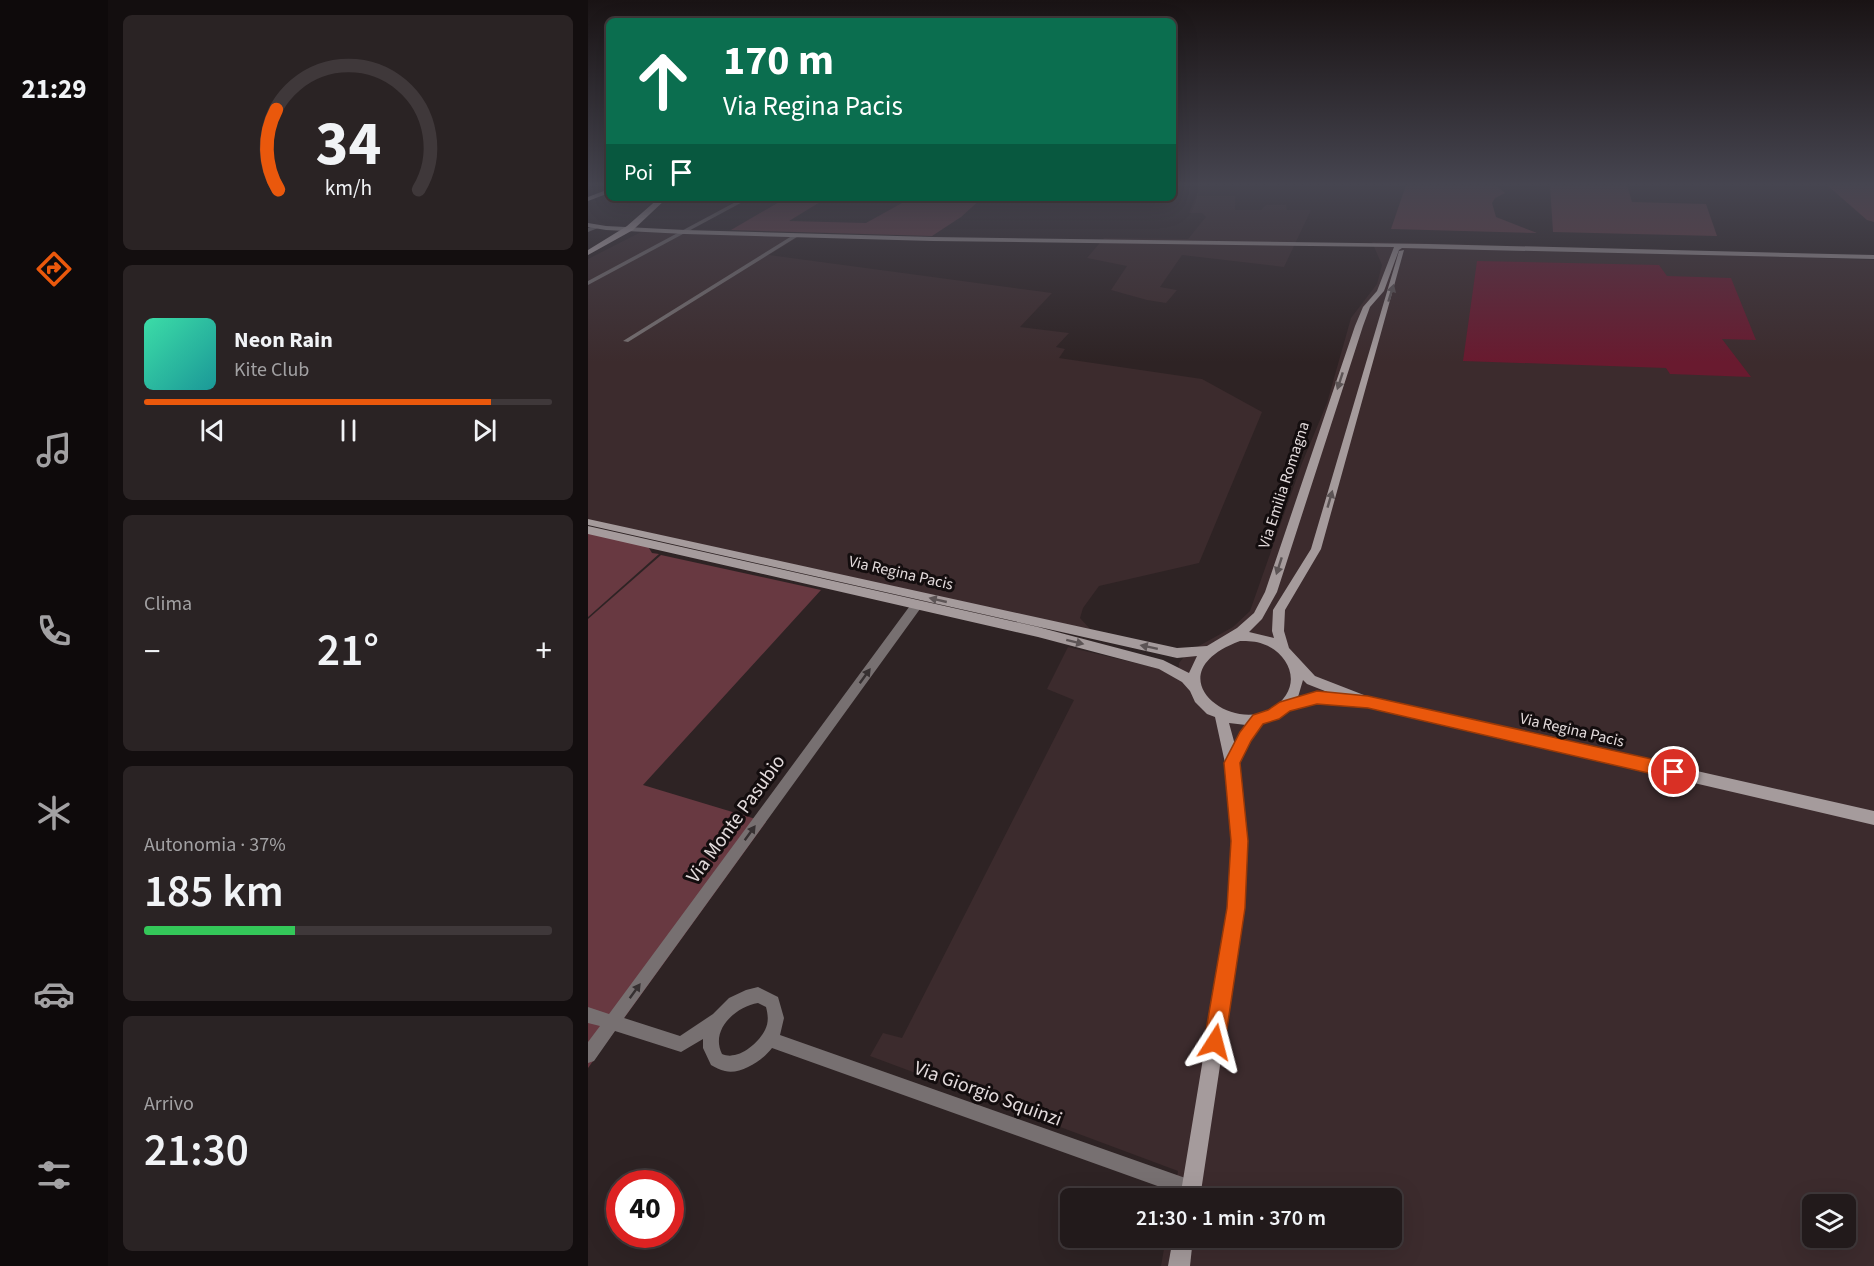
<!DOCTYPE html>
<html lang="it">
<head>
<meta charset="utf-8">
<style>
	body { margin:0; font-family:"Source Sans 3",sans-serif; background:#2a2324; color:#f1f3f6; height:100vh; display:flex; flex-direction:column; font-size:22px; white-space:nowrap }
	* { box-sizing:border-box; margin:0 }
	p { font-size:20px; color:#a2a1a3 }
	.icon { flex:none; width:33px; height:33px; fill:none; stroke:currentColor; stroke-width:2; stroke-linecap:round; stroke-linejoin:round }
	.map { position:relative; flex:1; overflow:hidden }
	.details { display:flex; flex-direction:column; gap:15px; padding:15px; background:#130e0f; width:480px }
	.details>* { flex:none }
	.top-card { position:absolute; left:18px; top:18px; width:570px; height:183px; border-radius:9px; box-shadow:0 6px 24px #0002,0 0 0 2px #3f383a; background:#0b6e4f; color:#fff; overflow:hidden }
	.fabs { position:absolute; left:1214px; top:1194px; display:grid; gap:12px }
	.fabs a { display:grid; place-items:center; width:54px; height:54px; border-radius:9px; background:#221a1b; box-shadow:0 6px 24px #0002,0 0 0 2px #3f383a; font-size:30px }
	.speed { position:absolute; left:18px; top:1170px; display:flex; gap:12px; font-size:30px; font-weight:700; text-align:center }
	.speed>* { display:grid; place-content:center; width:78px; height:78px; border-radius:50%; background:#221a1b; box-shadow:0 6px 24px #0002,0 0 0 2px #3f383a; line-height:1 }
	.speed .limit { border:9px solid #d22; background:#fff; color:#111 }
	.pin { position:absolute; display:grid; place-items:center; width:51px; height:51px; color:#fff; margin:-26px; border:3px solid #fff; border-radius:50%; box-shadow:0 2px 6px #0007 }
	.me { position:absolute; width:66px; margin:-33px; rotate:9deg; stroke-linejoin:round; filter:drop-shadow(0 0 4px #0008) }
	.turn { display:flex; align-items:center; gap:21px; height:126px; padding:0 18px; font-size:27px }
	.turn .icon { width:78px; height:78px; stroke-width:2.5 }
	.turn b { display:block; font-size:42px; line-height:51px }
	.then { display:flex; align-items:center; height:57px; padding:0 18px; background:#0003; gap:12px; font-size:22px }
	.big { font-size:45px; font-weight:600; line-height:1.1 }
	.details .card { flex:1; display:flex; flex-direction:column; justify-content:center; gap:9px; min-width:0; padding:0 21px; border-radius:9px; background:#2a2324 }
	.details .dial { align-items:center; gap:0 }
	.dial svg { height:156px; overflow:visible; fill:none; stroke:#3f383a; stroke-width:7; stroke-linecap:round; text-anchor:middle }
	.dial text { fill:#f1f3f6; stroke:none }
	.song { display:flex; align-items:center; gap:18px }
	.cover { width:72px; height:72px; border-radius:9px; background:linear-gradient(135deg,hsl(160 70% 55%),hsl(180 70% 35%)) }
	.played { height:6px; border-radius:3px; background:linear-gradient(90deg,#ea580c 85%,#3f383a 85%) }
	.keys { display:flex; justify-content:space-around; direction:ltr }
	.heat { display:flex; justify-content:space-between; align-items:center; font-size:33px; direction:ltr }
	.charge { height:9px; border-radius:4px; background:linear-gradient(90deg,#34c759 37%,#3f383a 0) }
	.trip { position:absolute; left:472px; top:1188px; width:342px; height:60px; border-radius:9px; background:#221a1b; box-shadow:0 6px 24px #0002,0 0 0 2px #3f383a; font-weight:600; line-height:60px; text-align:center }
	main { display:flex; flex:1; min-height:0 }
	.tabs { display:flex; flex-direction:column; width:108px; justify-content:space-around; align-items:center; background:#0e0a0b; color:#a2a1a3 }
	.tabs .icon { width:42px; height:42px }
	.tabs .active { color:#ea580c }
	.tabs b { font-size:27px; color:#f1f3f6 }
	.map>svg:first-child { display:block }
</style>
</head>
<body>
<main>
<nav class="tabs">
<b>21:29</b>
<svg class="icon active" aria-label="directions" viewBox="0 0 24 24"><path d="M12 3l9 9-9 9-9-9zM9 14v-3h6M13 9l2 2-2 2"/></svg>
<svg class="icon" aria-label="music" viewBox="0 0 24 24"><path d="M9 18V5l10-2v13"/><circle cx="6" cy="18" r="3"/><circle cx="16" cy="16" r="3"/></svg>
<svg class="icon" aria-label="phone" viewBox="0 0 24 24"><path d="M5 4h4l2 5-3 2q2 4 5 5l2-3 5 2v4C11 20 4 13 5 4z"/></svg>
<svg class="icon" aria-label="climate" viewBox="0 0 24 24"><path d="M12 3v18M4 7l16 10M4 17L20 7"/></svg>
<svg class="icon" aria-label="car" viewBox="0 0 24 24"><path d="M5 17H2v-5l4-1 3-4h7l3 4 3 1v5h-3M9 17h6M6 11h13"/><circle cx="7" cy="17" r="2"/><circle cx="17" cy="17" r="2"/></svg>
<svg class="icon" aria-label="filters" viewBox="0 0 24 24"><path d="M4 7h16M4 17h16"/><circle cx="9" cy="7" r="2"/><circle cx="15" cy="17" r="2"/></svg>
</nav>
<section class="details">
<div class="card dial"><svg viewBox="0 0 100 80">
<path d="M14 69A42 42 0 1 1 86 69"/>
<path d="M14 69A42 42 0 0 1 13 28" stroke="#ea580c"/>
<text x="50" y="56" font-size="32" font-weight="700">34</text>
<text x="50" y="72" font-size="11">km/h</text>
</svg></div>
<div class="card">
<div class="song"><i class="cover"></i><div><b>Neon Rain</b><p>Kite Club</p></div></div>
<div class="played"></div>
<div class="keys"><svg class="icon" aria-label="previous" viewBox="0 0 24 24"><path d="M18 5L8 12l10 7zM5 5v14"/></svg><svg class="icon" aria-label="pause" viewBox="0 0 24 24"><path d="M8 5v14M16 5v14"/></svg><svg class="icon" aria-label="next" viewBox="0 0 24 24"><path d="M6 5l10 7-10 7zM19 5v14"/></svg></div>
</div>
<div class="card"><p>Clima</p>
<div class="heat"><a>−</a><b class="big">21°</b><a>+</a></div>
</div>
<div class="card"><p>Autonomia · 37%</p><b class="big">185 km</b><div class="charge"></div></div>
<div class="card"><p>Arrivo</p><b class="big">21:30</b></div>
</section>
<div class="map">
<svg width="1286" height="1266" viewBox="0 0 1286 1266">
	<rect width="100%" height="100%" fill="#2e2324"/>
	<g fill="#3c2b2d" fill-rule="evenodd">
		<polygon points="608,196 647,196 647,210 673,210 678,205 698,205 699,210 723,210 696,267 594,255 572,287 589,290 578,303 559,300 523,290 539,266 499,258 516,238 600,239 618,217 614,213 601,213"/>
		<polygon points="53,232 210,237 181,255 464,293 432,327 481,333 468,347 477,349 471,358 614,379 674,412 611,563 511,586 495,608 492,618 503,630 0,520 0,259"/>
		<path d="M784,242l445,12 3,4 54,2v1006h-713l5,-28h226v-40h-219l5,-27 -308,-115 13,-23 19,5 172,-338 -27,-11 21,-42 110,26 1,-10 9,-11 45,-25 17,-16 52,-148 25,-60 24,-85 26,-34 5,-19zM1224,1204h33v34h-33z"/>
	</g>
	<g fill="#683941">
		<polygon points="818,185 907,185 917,193 907,198 904,203 908,217 949,233 803,229"/>
		<polygon points="962,185 1039,185 1044,202 1118,204 1129,236 965,232"/>
		<polygon points="1239,185 1286,185 1286,222 1279,220"/>
		<polygon points="198,198 237,199 201,221 278,223 314,203 317,198 394,198 373,217 344,236 143,230"/>
		<polygon points="0,528 56,540 64,553 71,554 0,617"/>
		<polygon points="73,555 233,590 55,785 178,822 0,1068 0,619"/>
	</g>
	<polygon fill="#691a2f" points="889,261 1071,265 1079,276 1143,278 1168,340 1134,339 1163,377 1082,374 1078,368 875,361"/>
	<g fill="none" stroke-linecap="round" stroke-linejoin="round">
		<g fill="#777071" fill-rule="evenodd">
			<polygon points="155,198 162,198 0,285 0,281"/>
			<polygon points="8,225 10,228 0,232 0,228"/>
			<polygon points="207,234 212,235 40,342 35,341"/>
			<path d="M328,602l5,4 -1,3 -296,409 56,18 33,-22 16,-16 17,-8 12,-3 20,10 6,21 -4,17 411,145 6,3 3,6 -3,6 -6,3 -419,-150c-9,12 -31,27 -47,23 -5,-1 -10,-4 -14,-6l-8,-17v-9l-22,13 -66,-21 -21,30 -6,2v-21l12,-16 -12,-3v-16l21,7 303,-411zM170,1003l8,4c2,8 3,15 -1,23 -7,14 -27,31 -43,24 -12,-24 13,-47 36,-51z"/>
		</g>
		<g fill="#a59b9c" fill-rule="evenodd">
			<path d="M0,223l18,3 79,4 248,7 495,7 446,11v4l-472,-11 -3,2 -15,41 -14,16 -7,19 -86,266 -15,27 -13,13 25,6 -2,-7 1,-21 38,-61 88,-298 5,-1 -83,299 -36,61 -1,21 5,17 26,28 54,21 505,114v14l-506,-118 -14,-5 -5,3 -32,-3 -29,9 -12,8 -13,5 -12,16 -12,23 7,78 -2,66 -44,291h-20l48,-291 4,-66 -7,-78 -10,-46 -8,-3 -12,-12 -5,-11 -8,-9 -23,-13 -121,-32 -450,-103v-8l450,101 125,33 26,13 8,-17 -20,2 -589,-133v-6l589,129 30,-2 30,-18 17,-15 11,-21 90,-266 8,-19 14,-16 17,-44 -461,-6 -248,-7 -79,-4 -18,-3zM652,641c8,0 16,0 23,3 21,7 36,31 23,51 -36,55 -143,-18 -46,-54zM715,680l4,4 23,9 -13,-1 -19,5zM641,723l17,2 -11,20z"/>
			<polygon points="585,1238 605,1238 602,1266 580,1266"/>
		</g>
		<g fill="#c9bcbd" fill-rule="evenodd">
			<polygon points="21,189 21,193 0,201 0,197"/>
			<polygon points="71,198 79,198 45,230 0,255 0,250 39,226"/>
		</g>
	</g>
	<defs><path id="oneway-solid" d="M-6-.8H1V-3.2L6.5 0L1 3.2V.8H-6Z" transform="scale(1.5)"/></defs>
	<g fill="#5c5455">
		<use href="#oneway-solid" transform="translate(803 293) rotate(-73)"/>
		<use href="#oneway-solid" transform="translate(752 381) rotate(108)"/>
		<use href="#oneway-solid" transform="translate(742 499) rotate(-74)"/>
		<use href="#oneway-solid" transform="translate(691 566) rotate(108)"/>
		<use href="#oneway-solid" transform="translate(350 600) rotate(-167)"/>
		<use href="#oneway-solid" transform="translate(487 642) rotate(14)"/>
		<use href="#oneway-solid" transform="translate(561 647) rotate(-168)"/>
	</g>
	<g fill="#363031">
		<use href="#oneway-solid" transform="translate(277 676) rotate(-54)"/>
		<use href="#oneway-solid" transform="translate(162 833) rotate(-54)"/>
		<use href="#oneway-solid" transform="translate(47 991) rotate(-54)"/>
	</g>
	<linearGradient id="sky" x2="0" y2="1"><stop stop-color="#191314"/><stop offset="0.51" stop-color="#464550"/><stop offset="1" stop-color="#464550" stop-opacity="0"/></linearGradient>
	<rect width="1286" height="362" fill="url(#sky)"/>
	<polygon fill="#ea580c" stroke="#983908" stroke-width="1.5" points="729,691 780,696 1086,764 1092,767 1094,772 1092,777 1086,779 780,708 729,704 702,711 691,719 675,724 663,741 652,763 660,841 657,908 637,1042 634,1049 627,1052 619,1049 616,1042 639,908 643,841 636,763 652,732 665,715 680,710 692,702"/>
	<g text-anchor="middle" dominant-baseline="central" stroke-width="6" stroke-linejoin="round" paint-order="stroke">
		<g font-size="16" fill="#e3dbdc" stroke="#130d0e">
			<text transform="translate(696 485) rotate(-72)">Via Emilia Romagna</text>
			<text transform="translate(313 573) rotate(13)">Via Regina Pacis</text>
			<text transform="translate(984 730) rotate(13)">Via Regina Pacis</text>
		</g>
		<g font-size="20" fill="#e3dbdc" stroke="#130d0e">
			<text transform="translate(148 819) rotate(-54)">Via Monte Pasubio</text>
			<text transform="translate(400 1094) rotate(20)">Via Giorgio Squinzi</text>
		</g>
	</g>
</svg>
<div class="fabs">
<a><svg class="icon" aria-label="layers" viewBox="0 0 24 24"><path d="M12 4l9 5-9 5-9-5zM3 14l9 5 9-5"/></svg></a>
</div>
<div class="speed"><div class="limit">40</div></div>
<div class="pin" style="left:1086px;top:772px;background:#d93025"><svg class="icon" aria-label="arrive" viewBox="0 0 24 24"><path d="M6 21V4h12l-3 4 3 4H6"/></svg></div>
<svg class="me" style="left:627px;top:1042px" viewBox="-20 -20 40 40"><path d="M0-17L14 15 0 8-14 15z" fill="#ea580c" stroke="#fff" stroke-width="4"/></svg>
<div class="trip">21:30 · 1 min · 370 m</div>
<div class="top-card">
<div class="turn"><svg class="icon" aria-label="ahead" viewBox="0 0 24 24"><path d="M12 20V5M6 11l6-6 6 6"/></svg><div><b>170 m</b>Via Regina Pacis</div></div>
<div class="then">Poi<svg class="icon" aria-label="arrive" viewBox="0 0 24 24"><path d="M6 21V4h12l-3 4 3 4H6"/></svg></div>
</div>
</div>
</main>
</body>
</html>
